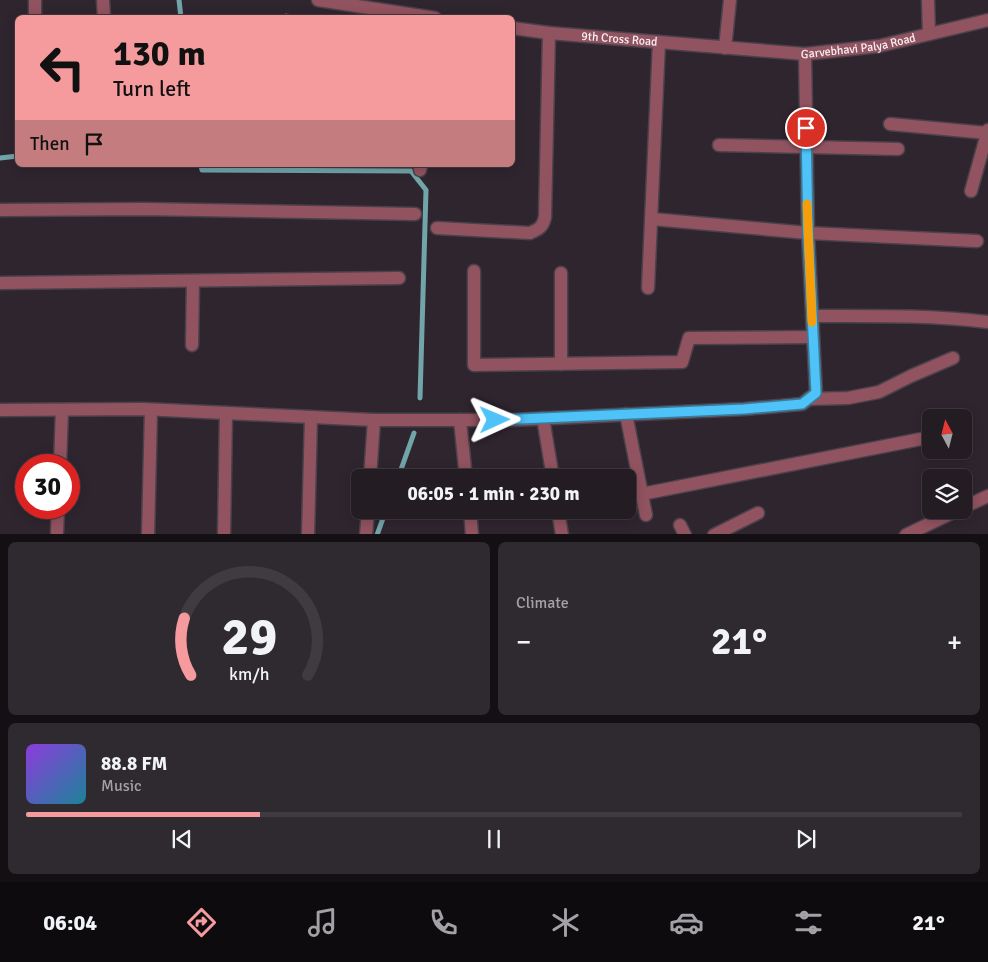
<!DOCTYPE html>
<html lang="en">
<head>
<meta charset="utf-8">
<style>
	body { margin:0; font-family:Signika,sans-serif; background:#2f2930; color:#f1f3f6; height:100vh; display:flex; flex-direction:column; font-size:19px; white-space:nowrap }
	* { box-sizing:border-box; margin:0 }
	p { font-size:16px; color:#a3a1a6 }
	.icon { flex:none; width:28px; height:28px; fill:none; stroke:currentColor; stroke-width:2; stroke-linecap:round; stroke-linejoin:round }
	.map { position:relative; height:534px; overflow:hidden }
	.panel { display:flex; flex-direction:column; gap:8px; padding:8px; background:#130f13; flex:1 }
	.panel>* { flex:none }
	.hud { position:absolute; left:15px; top:15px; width:500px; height:152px; border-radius:8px; box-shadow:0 2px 12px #0003,0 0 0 1px #403a41; background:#f59b9e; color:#111; overflow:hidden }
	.needle { width:32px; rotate:353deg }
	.buttons { position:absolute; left:922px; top:409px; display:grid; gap:10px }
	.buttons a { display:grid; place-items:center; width:50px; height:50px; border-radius:8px; background:#231c23; box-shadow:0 2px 12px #0003,0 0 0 1px #403a41; font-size:25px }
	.speed { position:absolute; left:15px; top:454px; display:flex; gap:10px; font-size:25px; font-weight:700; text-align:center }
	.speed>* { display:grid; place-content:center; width:65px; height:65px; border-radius:50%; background:#231c23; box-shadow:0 2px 12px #0003,0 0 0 1px #403a41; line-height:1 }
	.speed .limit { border:8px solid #d22; background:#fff; color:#111 }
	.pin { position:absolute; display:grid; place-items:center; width:42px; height:42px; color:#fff; margin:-21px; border:2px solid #fff; border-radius:50%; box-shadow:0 1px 5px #0007 }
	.me { position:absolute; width:55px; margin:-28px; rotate:89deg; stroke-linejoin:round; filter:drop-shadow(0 0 4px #0008) }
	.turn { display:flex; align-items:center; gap:18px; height:105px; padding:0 15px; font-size:22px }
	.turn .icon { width:65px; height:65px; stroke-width:2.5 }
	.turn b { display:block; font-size:35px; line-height:42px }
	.then { display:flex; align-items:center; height:48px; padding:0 15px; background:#0003; gap:10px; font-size:19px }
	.big { font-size:38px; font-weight:800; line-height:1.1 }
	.panel .card { flex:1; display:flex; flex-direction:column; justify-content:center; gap:8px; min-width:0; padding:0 18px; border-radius:8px; background:#2f2930 }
	.panel .dial { align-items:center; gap:0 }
	.dial svg { height:130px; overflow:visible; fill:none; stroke:#403a41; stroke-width:7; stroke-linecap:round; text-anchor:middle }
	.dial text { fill:#f1f3f6; stroke:none }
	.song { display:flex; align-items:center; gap:15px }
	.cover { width:60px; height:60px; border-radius:8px; background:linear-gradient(135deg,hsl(270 70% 55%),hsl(190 70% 35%)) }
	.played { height:5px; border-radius:2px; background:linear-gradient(90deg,#f59b9e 25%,#403a41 25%) }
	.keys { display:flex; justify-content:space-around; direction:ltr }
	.heat { display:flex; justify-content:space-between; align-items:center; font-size:28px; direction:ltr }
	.panel .tiles { flex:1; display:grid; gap:8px; grid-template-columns:1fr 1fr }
	.card:last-child { grid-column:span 2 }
	.trip { position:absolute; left:351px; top:469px; width:285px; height:50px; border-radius:8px; background:#231c23; box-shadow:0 2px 12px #0003,0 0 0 1px #403a41; font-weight:800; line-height:50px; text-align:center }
	.menu { display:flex; height:80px; justify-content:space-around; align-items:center; background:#0e0b0e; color:#a3a1a6 }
	.menu .icon { width:35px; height:35px }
	.menu .current { color:#f59b9e }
	.menu b { font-size:22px; color:#f1f3f6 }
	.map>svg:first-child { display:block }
</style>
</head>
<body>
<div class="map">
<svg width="988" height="535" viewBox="0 0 988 535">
	<rect width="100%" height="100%" fill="#2f252f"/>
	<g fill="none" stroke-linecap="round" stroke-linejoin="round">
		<g stroke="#71a5a9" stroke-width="5">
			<polyline points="179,0 181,18"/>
			<polyline points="0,158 18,156"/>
			<polyline points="201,165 202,170 411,171 426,190 420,398"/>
			<polyline points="398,478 414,433"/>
			<polyline points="377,535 386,510"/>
		</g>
	</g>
	<polygon fill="#733d85" stroke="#8b828e" points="285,14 324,18 284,18"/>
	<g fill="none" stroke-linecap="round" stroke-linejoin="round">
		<defs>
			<g id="street">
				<polyline points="35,0 35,18"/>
				<polyline points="103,0 104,18"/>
				<polyline points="318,0 435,18"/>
				<polyline points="928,0 929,34"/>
				<path id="s1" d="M512,28l37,5 256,21 74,-8 109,-26"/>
				<polyline points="725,48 730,0"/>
				<polyline points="890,124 987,133"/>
				<polyline points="719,145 898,149"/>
				<polyline points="420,170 421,165"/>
				<polyline points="971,191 988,130"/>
				<polyline points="0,210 144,209 415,214"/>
				<polyline points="652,219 808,233 977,241"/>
				<path d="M437,228l93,5c9,-4 13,-6 15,-16l4,-184"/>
				<polyline points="474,271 474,365 682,362 689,338 813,337"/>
				<polyline points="561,273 561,364"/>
				<polyline points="0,283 399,278"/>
				<polyline points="648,288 659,42"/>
				<path d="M812,316c59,0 117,-1 176,6"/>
				<polyline points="192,345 193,281"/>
				<polyline points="808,399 848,398 879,392 911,376 953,358"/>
				<polyline points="0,410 143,409 374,420 512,420 744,409 802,404 816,393 808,233 805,54"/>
				<polyline points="626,414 646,515"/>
				<polyline points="543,418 553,478"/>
				<polyline points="460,420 466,478"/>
				<polyline points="964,430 965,430"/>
				<polyline points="60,465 62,410"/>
				<polyline points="370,478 374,420"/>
				<polyline points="642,494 931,437"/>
				<polyline points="964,507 988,496"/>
				<polyline points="470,510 472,535"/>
				<polyline points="558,510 562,535"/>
				<polyline points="680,525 685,535"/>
				<polyline points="57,532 58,508"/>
				<polyline points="148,535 151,410"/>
				<polyline points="224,535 226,413"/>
				<polyline points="308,535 311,417"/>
				<polyline points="366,535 368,510"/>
				<polyline points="714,535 758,513"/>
				<polyline points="906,535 958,510"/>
			</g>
		</defs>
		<use href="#street" stroke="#4b414b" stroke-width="15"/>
		<use href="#street" stroke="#91535f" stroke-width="12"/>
	</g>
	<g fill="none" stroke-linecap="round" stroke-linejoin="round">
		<defs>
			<polyline id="route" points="495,420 744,409 802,404 816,393 808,233 806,128"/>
		</defs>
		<use href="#route" stroke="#337fa1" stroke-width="12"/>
		<use href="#route" stroke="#4fc3f7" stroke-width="9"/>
		<polyline stroke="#f59e0b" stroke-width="9" points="807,204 812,322"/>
	</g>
	<g text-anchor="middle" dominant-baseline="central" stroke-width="5" stroke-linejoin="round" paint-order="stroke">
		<g font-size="12" fill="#f7f0f6" stroke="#2f252f">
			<text stroke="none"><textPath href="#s1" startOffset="108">9th Cross Road</textPath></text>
			<text stroke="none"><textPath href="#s1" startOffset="348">Garvebhavi Palya Road</textPath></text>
		</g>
	</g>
</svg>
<div class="buttons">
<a><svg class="needle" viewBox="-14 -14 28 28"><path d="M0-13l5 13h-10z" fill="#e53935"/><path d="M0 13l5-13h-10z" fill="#a3a1a6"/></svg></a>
<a><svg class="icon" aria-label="layers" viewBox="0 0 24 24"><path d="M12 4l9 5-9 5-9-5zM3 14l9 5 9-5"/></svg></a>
</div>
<div class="speed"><div class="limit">30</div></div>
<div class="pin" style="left:806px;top:128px;background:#d93025"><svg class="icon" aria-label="arrive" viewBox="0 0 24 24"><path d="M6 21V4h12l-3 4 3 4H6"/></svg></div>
<svg class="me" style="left:495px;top:420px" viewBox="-20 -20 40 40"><path d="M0-17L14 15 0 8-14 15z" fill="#4fc3f7" stroke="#fff" stroke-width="4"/></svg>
<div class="trip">06:05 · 1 min · 230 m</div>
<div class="hud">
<div class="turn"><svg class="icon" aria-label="left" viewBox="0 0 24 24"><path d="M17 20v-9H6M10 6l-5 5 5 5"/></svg><div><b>130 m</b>Turn left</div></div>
<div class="then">Then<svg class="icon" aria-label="arrive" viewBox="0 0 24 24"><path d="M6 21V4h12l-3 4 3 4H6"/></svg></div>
</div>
</div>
<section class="panel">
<div class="tiles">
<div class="card dial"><svg viewBox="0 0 100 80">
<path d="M14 69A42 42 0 1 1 86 69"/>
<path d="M14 69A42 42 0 0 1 10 34" stroke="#f59b9e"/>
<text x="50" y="56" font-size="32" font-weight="700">29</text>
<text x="50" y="72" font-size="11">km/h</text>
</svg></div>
<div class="card"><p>Climate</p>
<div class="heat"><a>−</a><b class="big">21°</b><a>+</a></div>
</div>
<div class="card">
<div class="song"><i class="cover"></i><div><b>88.8 FM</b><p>Music</p></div></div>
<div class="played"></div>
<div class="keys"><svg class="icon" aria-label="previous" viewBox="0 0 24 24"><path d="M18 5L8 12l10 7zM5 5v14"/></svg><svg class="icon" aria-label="pause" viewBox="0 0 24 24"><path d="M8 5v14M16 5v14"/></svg><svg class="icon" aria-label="next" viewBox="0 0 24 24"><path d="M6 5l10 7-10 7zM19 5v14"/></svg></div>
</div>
</div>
</section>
<nav class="menu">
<b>06:04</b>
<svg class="icon current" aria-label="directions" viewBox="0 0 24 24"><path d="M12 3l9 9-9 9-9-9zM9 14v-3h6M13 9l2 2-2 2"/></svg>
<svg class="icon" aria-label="music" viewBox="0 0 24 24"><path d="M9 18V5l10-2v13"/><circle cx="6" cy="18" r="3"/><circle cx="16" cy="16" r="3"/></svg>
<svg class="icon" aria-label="phone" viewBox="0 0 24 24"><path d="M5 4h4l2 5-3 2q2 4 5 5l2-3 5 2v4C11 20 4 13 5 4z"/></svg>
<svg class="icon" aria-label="climate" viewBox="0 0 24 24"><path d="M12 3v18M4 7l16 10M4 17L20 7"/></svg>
<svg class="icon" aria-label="car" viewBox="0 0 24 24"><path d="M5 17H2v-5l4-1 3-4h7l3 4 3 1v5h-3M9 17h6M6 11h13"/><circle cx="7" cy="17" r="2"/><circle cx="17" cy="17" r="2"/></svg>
<svg class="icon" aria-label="filters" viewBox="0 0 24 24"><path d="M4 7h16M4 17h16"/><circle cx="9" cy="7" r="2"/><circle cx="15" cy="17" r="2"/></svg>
<b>21°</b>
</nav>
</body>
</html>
